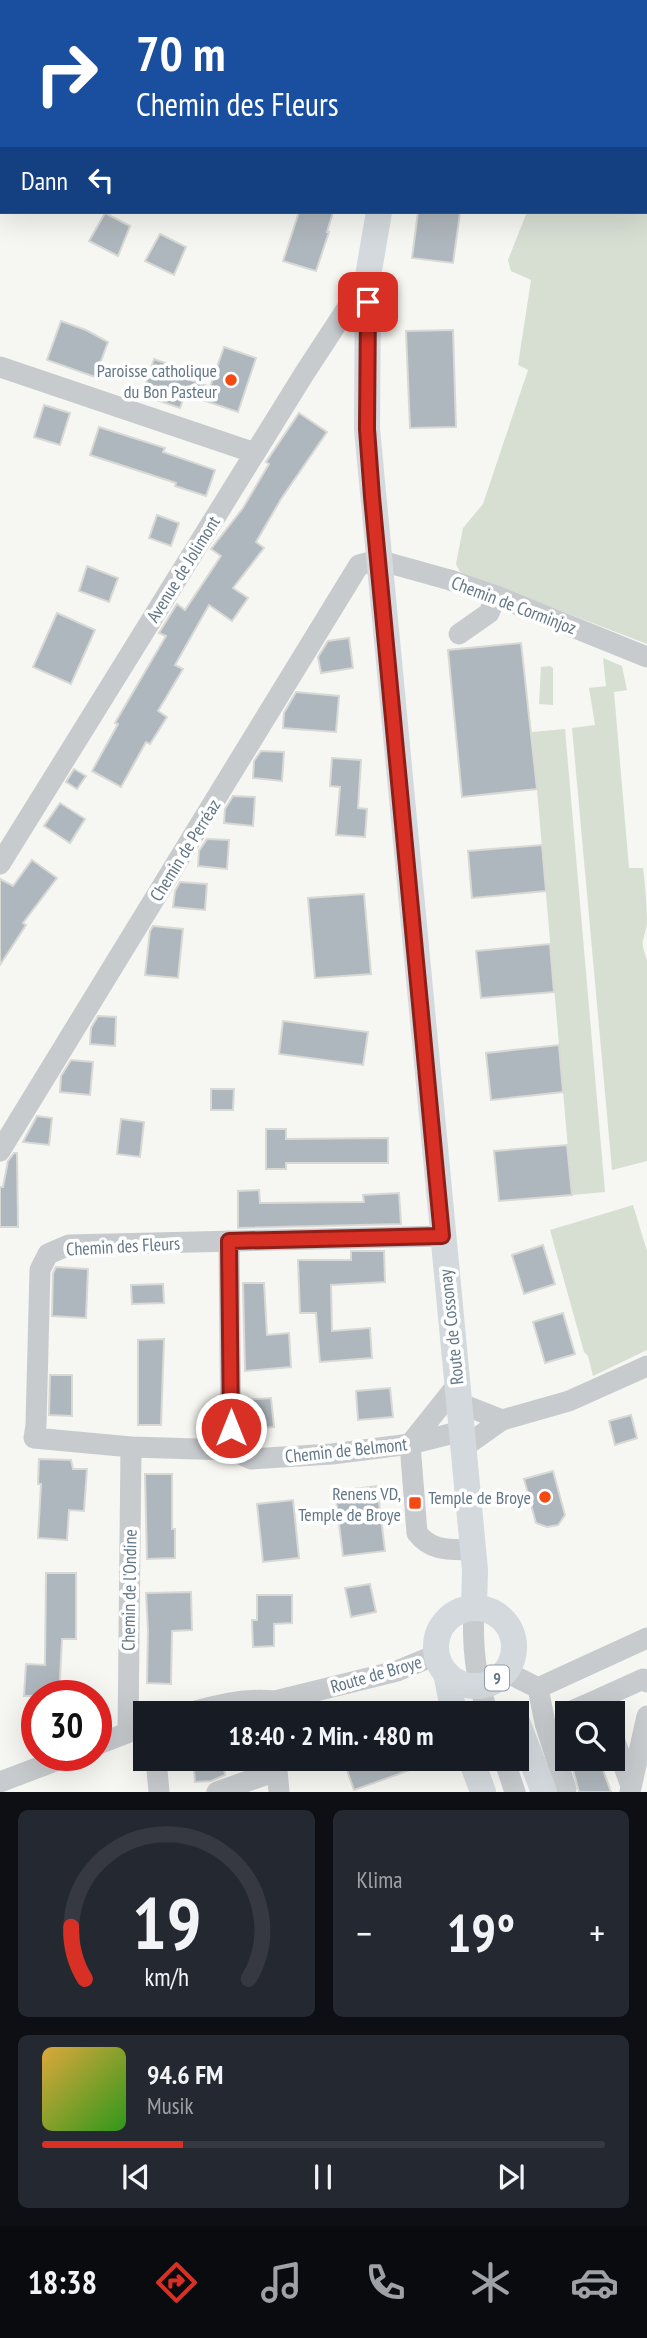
<!DOCTYPE html>
<html lang="de">
<head>
<meta charset="utf-8">
<style>
	body { margin:0; font-family:"PT Sans Narrow",sans-serif; background:#242831; color:#f1f3f6; height:100vh; display:flex; flex-direction:column; font-size:26px; white-space:nowrap }
	* { box-sizing:border-box; margin:0 }
	p { font-size:23px; color:#9ea1a6 }
	.icon { flex:none; width:38px; height:38px; fill:none; stroke:currentColor; stroke-width:2; stroke-linecap:round; stroke-linejoin:round }
	.map { position:relative; height:1792px; overflow:hidden }
	.side { display:flex; flex-direction:column; gap:18px; padding:18px; background:#0d0f14; flex:1 }
	.side>* { flex:none }
	.guide { position:absolute; left:0px; top:0px; width:648px; height:214px; box-shadow:0 7px 28px #0002; background:#1a4fa0; color:#fff; overflow:hidden }
	.tools { position:absolute; left:555px; top:1701px; display:grid; gap:14px }
	.tools a { display:grid; place-items:center; width:70px; height:70px; border-radius:0px; background:#171b24; box-shadow:0 7px 28px #0002; font-size:35px }
	.speed { position:absolute; left:21px; top:1680px; display:flex; gap:14px; font-size:35px; font-weight:700; text-align:center }
	.speed>* { display:grid; place-content:center; width:91px; height:91px; border-radius:50%; background:#171b24; box-shadow:0 7px 28px #0002; line-height:1 }
	.speed .limit { border:10px solid #d22; background:#fff; color:#111 }
	.pin { position:absolute; display:grid; place-items:center; width:60px; height:60px; color:#fff; margin:-30px; border-radius:14px; box-shadow:0 4px 10px #0006 }
	.me { position:absolute; width:77px; margin:-38px; rotate:0deg; stroke-linejoin:round; filter:drop-shadow(0 0 5px #0008) }
	.turn { display:flex; align-items:center; gap:24px; height:147px; padding:0 21px; font-size:32px }
	.turn .icon { width:91px; height:91px; stroke-width:2.5 }
	.turn b { display:block; font-size:49px; line-height:60px }
	.then { display:flex; align-items:center; height:66px; padding:0 21px; background:#0003; gap:14px; font-size:26px }
	.big { font-size:52px; font-weight:800; line-height:1.1 }
	.side .card { flex:1; display:flex; flex-direction:column; justify-content:center; gap:10px; min-width:0; padding:0 24px; border-radius:10px; background:#242831 }
	.side .dial { align-items:center; gap:0 }
	.dial svg { height:182px; overflow:visible; fill:none; stroke:#363941; stroke-width:7; stroke-linecap:round; text-anchor:middle }
	.dial text { fill:#f1f3f6; stroke:none }
	.song { display:flex; align-items:center; gap:21px }
	.cover { width:84px; height:84px; border-radius:10px; background:linear-gradient(135deg,hsl(40 70% 55%),hsl(110 70% 35%)) }
	.played { height:7px; border-radius:4px; background:linear-gradient(90deg,#d93025 25%,#363941 25%) }
	.keys { display:flex; justify-content:space-around; direction:ltr }
	.heat { display:flex; justify-content:space-between; align-items:center; font-size:38px; direction:ltr }
	.side .tiles { flex:1; display:grid; gap:18px; grid-template-columns:1fr 1fr }
	.card:last-child { grid-column:span 2 }
	.trip { position:absolute; left:133px; top:1701px; width:396px; height:70px; border-radius:0px; background:#171b24; box-shadow:0 7px 28px #0002; font-weight:800; line-height:70px; text-align:center }
	.tabs { display:flex; height:112px; justify-content:space-around; align-items:center; background:#090b0e; color:#9ea1a6 }
	.tabs .icon { width:49px; height:49px }
	.tabs .current { color:#d93025 }
	.tabs b { font-size:32px; color:#f1f3f6 }
	.map>svg:first-child { display:block }
</style>
</head>
<body>
<div class="map">
<svg width="647" height="1792" viewBox="0 0 647 1792">
	<rect width="100%" height="100%" fill="#f6f6f2"/>
	<g fill="#d7dfd3">
		<polygon points="646,107 647,108 647,644 460,572 456,564 463,528 483,504 528,370 518,365 531,280 511,271 508,260 527,212 646,212"/>
		<path d="M603,658l19,8 5,24 -13,2 15,176h14c2,17 4,37 4,55 -3,20 -8,15 0,37v201l-35,9 -40,-442 23,-3 -6,-37 17,-2z"/>
		<polygon points="550,666 553,668 553,705 539,704 541,667"/>
		<polygon points="565,729 605,1192 572,1195 532,732"/>
		<polygon points="633,1205 647,1251 647,1350 593,1376 588,1356 584,1352 550,1230"/>
	</g>
	<g fill="#aeb7bd" stroke="#d8d8d5" stroke-width="2">
		<polygon points="299,212 333,212 327,232 329,232 316,271 283,261"/>
		<polygon points="418,212 460,213 453,263 412,258"/>
		<polygon points="105,213 130,226 118,256 89,241"/>
		<polygon points="160,234 186,247 174,275 145,261"/>
		<polygon points="61,321 86,330 108,342 95,377 47,360"/>
		<polygon points="453,330 456,427 410,428 406,331"/>
		<polygon points="224,347 256,358 238,412 185,394 180,408 142,395 154,359 171,365 168,372 210,387"/>
		<polygon points="44,405 70,413 60,445 34,437"/>
		<polygon points="299,413 327,432 281,499 256,542 264,548 233,588 248,598 232,621 209,605 175,665 183,669 158,711 167,717 150,744 146,742 121,787 92,771 118,724 115,723 166,636 159,633 177,604 185,610 221,556 211,549 243,508 269,464 266,462"/>
		<polygon points="99,427 165,448 163,452 215,470 206,496 175,486 176,483 90,455"/>
		<polygon points="157,515 179,523 171,546 149,538"/>
		<polygon points="87,566 118,578 109,602 79,591"/>
		<polygon points="57,613 95,630 71,684 33,667"/>
		<polygon points="349,638 353,668 321,673 318,657 328,641"/>
		<polygon points="521,643 537,789 462,797 448,650"/>
		<polygon points="296,692 339,696 336,732 283,728 284,713"/>
		<polygon points="261,751 284,752 282,781 253,778 254,761"/>
		<polygon points="332,758 361,760 358,808 367,809 365,837 336,835 340,787 330,786"/>
		<polygon points="74,769 86,776 77,789 66,782"/>
		<polygon points="233,796 255,797 253,826 224,823 225,809"/>
		<polygon points="60,803 85,819 70,843 44,826"/>
		<polygon points="207,839 229,840 227,869 198,866 199,851"/>
		<polygon points="542,845 546,891 472,898 468,851"/>
		<polygon points="32,860 57,878 23,923 26,925 0,965 0,879 13,886"/>
		<polygon points="180,882 207,884 205,910 173,907 175,891"/>
		<polygon points="364,894 371,974 315,978 308,898"/>
		<polygon points="153,926 183,929 178,978 145,975 150,931"/>
		<polygon points="550,944 554,992 481,998 476,951"/>
		<polygon points="98,1016 116,1017 115,1046 90,1044 91,1028"/>
		<polygon points="283,1021 368,1032 363,1065 279,1054"/>
		<polygon points="559,1045 563,1092 491,1100 486,1053"/>
		<polygon points="71,1060 93,1062 90,1095 60,1092 61,1076"/>
		<polygon points="211,1089 234,1089 233,1110 211,1110"/>
		<polygon points="37,1116 52,1118 49,1145 23,1142"/>
		<polygon points="121,1119 144,1122 140,1157 117,1154"/>
		<polygon points="266,1129 286,1129 286,1139 388,1138 388,1163 286,1163 286,1169 266,1169"/>
		<polygon points="567,1145 572,1195 499,1201 494,1151"/>
		<polygon points="14,1153 17,1153 18,1227 0,1227 0,1187 3,1187 8,1161"/>
		<polygon points="259,1190 260,1203 364,1202 363,1195 399,1193 401,1224 238,1228 238,1191"/>
		<polygon points="543,1245 555,1284 524,1294 512,1255"/>
		<polygon points="351,1251 384,1251 385,1282 331,1285 332,1331 370,1328 372,1358 320,1362 316,1313 300,1313 298,1260 351,1260"/>
		<polygon points="56,1267 88,1269 86,1318 52,1316 53,1273"/>
		<polygon points="243,1283 264,1283 267,1335 289,1333 291,1367 245,1371"/>
		<polygon points="163,1284 164,1303 132,1304 131,1285"/>
		<polygon points="563,1313 575,1354 545,1363 533,1322"/>
		<polygon points="164,1339 161,1425 138,1425 138,1340"/>
		<polygon points="50,1375 72,1375 72,1416 49,1415"/>
		<polygon points="390,1388 393,1417 358,1420 356,1391"/>
		<polygon points="271,1398 274,1427 244,1429 244,1400"/>
		<polygon points="631,1415 637,1438 615,1445 609,1421"/>
		<polygon points="39,1459 71,1460 73,1469 87,1469 84,1511 69,1510 67,1540 38,1538 41,1484 38,1484"/>
		<polygon points="553,1471 565,1515 558,1525 547,1527 536,1523 524,1479"/>
		<polygon points="145,1474 172,1474 172,1529 175,1529 175,1558 147,1559"/>
		<polygon points="377,1486 385,1551 343,1556 335,1491"/>
		<polygon points="293,1500 299,1558 263,1562 257,1504"/>
		<polygon points="46,1573 76,1573 76,1639 62,1639 59,1696 24,1696 26,1664 45,1665"/>
		<polygon points="370,1584 376,1612 351,1617 345,1588"/>
		<polygon points="191,1592 192,1630 172,1631 171,1684 147,1683 148,1631 146,1593"/>
		<polygon points="257,1595 292,1595 292,1623 274,1624 274,1646 253,1647 252,1620 257,1620"/>
		<polygon points="193,1759 223,1759 225,1775 211,1781 195,1782"/>
		<polygon points="343,1759 434,1759 435,1761 354,1790"/>
		<polygon points="570,1759 599,1759 611,1792 579,1792"/>
	</g>
	<g fill="none" stroke-linecap="round" stroke-linejoin="round">
		<g stroke="#c8cbce" stroke-width="21">
			<polyline points="128,2 129,0"/>
			<polyline points="0,197 2,194"/>
			<polyline points="0,367 255,453"/>
			<polyline points="459,634 489,613 496,596"/>
			<polyline points="0,864 304,374 368,276"/>
			<polyline points="0,1151 359,565 378,560 450,580 496,596 647,657"/>
			<polyline points="442,1236 69,1245 48,1254 40,1270 36,1425 34,1438 131,1447 231,1450 251,1459 332,1454 410,1444 462,1431"/>
			<polyline points="229,1241 231,1450"/>
			<path d="M457,1385l-47,59 7,89c15,19 33,16 56,17"/>
			<polyline points="459,1403 502,1420"/>
			<polyline points="464,1447 502,1420 569,1401 647,1366"/>
			<path d="M474,1607c-2,38 1,70 14,106"/>
			<polyline points="506,1672 538,1688 647,1638"/>
			<polyline points="538,1688 545,1723 566,1789"/>
			<path d="M188,1713c29,-8 56,-15 87,-12l122,-30 39,-16"/>
			<polyline points="567,1713 601,1698"/>
			<polyline points="606,1713 601,1698 643,1679 647,1682"/>
			<polyline points="128,1732 131,1447"/>
			<polyline points="612,1733 631,1786"/>
			<polyline points="96,1745 145,1726"/>
			<polyline points="156,1759 159,1792"/>
			<polyline points="276,1759 279,1792"/>
			<polyline points="504,1759 515,1792"/>
			<polyline points="0,1782 71,1755"/>
			<polyline points="217,1792 276,1771"/>
			<polyline points="630,1792 647,1716"/>
		</g>
		<g stroke="#d3d9dd" stroke-width="26">
			<polyline points="431,2 432,0"/>
			<polyline points="379,212 368,276 367,429 475,1570 474,1607"/>
			<circle cx="475" cy="1647" r="39"/>
			<polyline points="446,1673 454,1713"/>
			<polyline points="516,1719 544,1792"/>
			<polyline points="471,1759 483,1792"/>
		</g>
	</g>
	<g fill="none" stroke-linecap="round" stroke-linejoin="round">
		<defs>
			<polyline id="route" points="231,1428 229,1241 442,1236 372,497 367,429 368,302"/>
		</defs>
		<use href="#route" stroke="#8d1f18" stroke-width="18"/>
		<use href="#route" stroke="#d93025" stroke-width="12"/>
	</g>
	<g fill="#f54913" stroke="#fff" stroke-width="2.5">
		<circle cx="231" cy="380" r="7"/>
		<circle cx="545" cy="1497" r="7"/>
		<rect x="408" y="1496" width="14" height="14" rx="3.5"/>
	</g>
	<g text-anchor="middle" dominant-baseline="central" stroke-width="7" stroke-linejoin="round" paint-order="stroke">
		<rect fill="#fff" stroke="#919fab" stroke-width="2" x="485" y="1665.5" width="24" height="25" rx="5"/>
		<g font-size="16" font-weight="bold" fill="#627687">
			<text x="497" y="1678">9</text>
		</g>
		<g font-size="18" fill="#627687" stroke="#fff" text-anchor="end">
			<text x="217" y="370">Paroisse catholique<tspan x="217" dy="21">du Bon Pasteur</tspan></text>
			<text x="401" y="1493">Renens VD,<tspan x="401" dy="21">Temple de Broye</tspan></text>
			<text x="531" y="1497">Temple de Broye</text>
		</g>
		<g font-size="18" fill="#627687" stroke="#fff">
			<text transform="translate(183 569) rotate(-58)">Avenue de Jolimont</text>
			<text transform="translate(514 605) rotate(21)">Chemin de Corminjoz</text>
			<text transform="translate(185 850) rotate(-58)">Chemin de Perréaz</text>
			<text transform="translate(123 1246) rotate(-3)">Chemin des Fleurs</text>
			<text transform="translate(451 1327) rotate(-96)">Route de Cossonay</text>
			<text transform="translate(346 1450) rotate(-6)">Chemin de Belmont</text>
			<text transform="translate(129 1590) rotate(-89)">Chemin de l'Ondine</text>
			<text transform="translate(376 1674) rotate(-16)">Route de Broye</text>
		</g>
	</g>
</svg>
<div class="tools">
<a><svg class="icon" aria-label="search" viewBox="0 0 24 24"><circle cx="10" cy="10" r="6"/><path d="M15 15l6 6"/></svg></a>
</div>
<div class="speed"><div class="limit">30</div></div>
<div class="pin" style="left:368px;top:302px;background:#d93025"><svg class="icon" aria-label="arrive" viewBox="0 0 24 24"><path d="M6 21V4h12l-3 4 3 4H6"/></svg></div>
<svg class="me" style="left:231px;top:1428px" viewBox="-20 -20 40 40"><circle r="17" fill="#d93025" stroke="#fff" stroke-width="3"/><path d="M0-11L8 9 0 5-8 9z" fill="#fff"/></svg>
<div class="trip">18:40 · 2 Min. · 480 m</div>
<div class="guide">
<div class="turn"><svg class="icon" aria-label="right" viewBox="0 0 24 24"><path d="M7 20v-9h11M14 6l5 5-5 5"/></svg><div><b>70 m</b>Chemin des Fleurs</div></div>
<div class="then">Dann<svg class="icon" aria-label="left" viewBox="0 0 24 24"><path d="M17 20v-9H6M10 6l-5 5 5 5"/></svg></div>
</div>
</div>
<section class="side">
<div class="tiles">
<div class="card dial"><svg viewBox="0 0 100 80">
<path d="M14 69A42 42 0 1 1 86 69"/>
<path d="M14 69A42 42 0 0 1 8 46" stroke="#d93025"/>
<text x="50" y="56" font-size="32" font-weight="700">19</text>
<text x="50" y="72" font-size="11">km/h</text>
</svg></div>
<div class="card"><p>Klima</p>
<div class="heat"><a>−</a><b class="big">19°</b><a>+</a></div>
</div>
<div class="card">
<div class="song"><i class="cover"></i><div><b>94.6 FM</b><p>Musik</p></div></div>
<div class="played"></div>
<div class="keys"><svg class="icon" aria-label="previous" viewBox="0 0 24 24"><path d="M18 5L8 12l10 7zM5 5v14"/></svg><svg class="icon" aria-label="pause" viewBox="0 0 24 24"><path d="M8 5v14M16 5v14"/></svg><svg class="icon" aria-label="next" viewBox="0 0 24 24"><path d="M6 5l10 7-10 7zM19 5v14"/></svg></div>
</div>
</div>
</section>
<nav class="tabs">
<b>18:38</b>
<svg class="icon current" aria-label="directions" viewBox="0 0 24 24"><path d="M12 3l9 9-9 9-9-9zM9 14v-3h6M13 9l2 2-2 2"/></svg>
<svg class="icon" aria-label="music" viewBox="0 0 24 24"><path d="M9 18V5l10-2v13"/><circle cx="6" cy="18" r="3"/><circle cx="16" cy="16" r="3"/></svg>
<svg class="icon" aria-label="phone" viewBox="0 0 24 24"><path d="M5 4h4l2 5-3 2q2 4 5 5l2-3 5 2v4C11 20 4 13 5 4z"/></svg>
<svg class="icon" aria-label="climate" viewBox="0 0 24 24"><path d="M12 3v18M4 7l16 10M4 17L20 7"/></svg>
<svg class="icon" aria-label="car" viewBox="0 0 24 24"><path d="M5 17H2v-5l4-1 3-4h7l3 4 3 1v5h-3M9 17h6M6 11h13"/><circle cx="7" cy="17" r="2"/><circle cx="17" cy="17" r="2"/></svg>
</nav>
</body>
</html>
